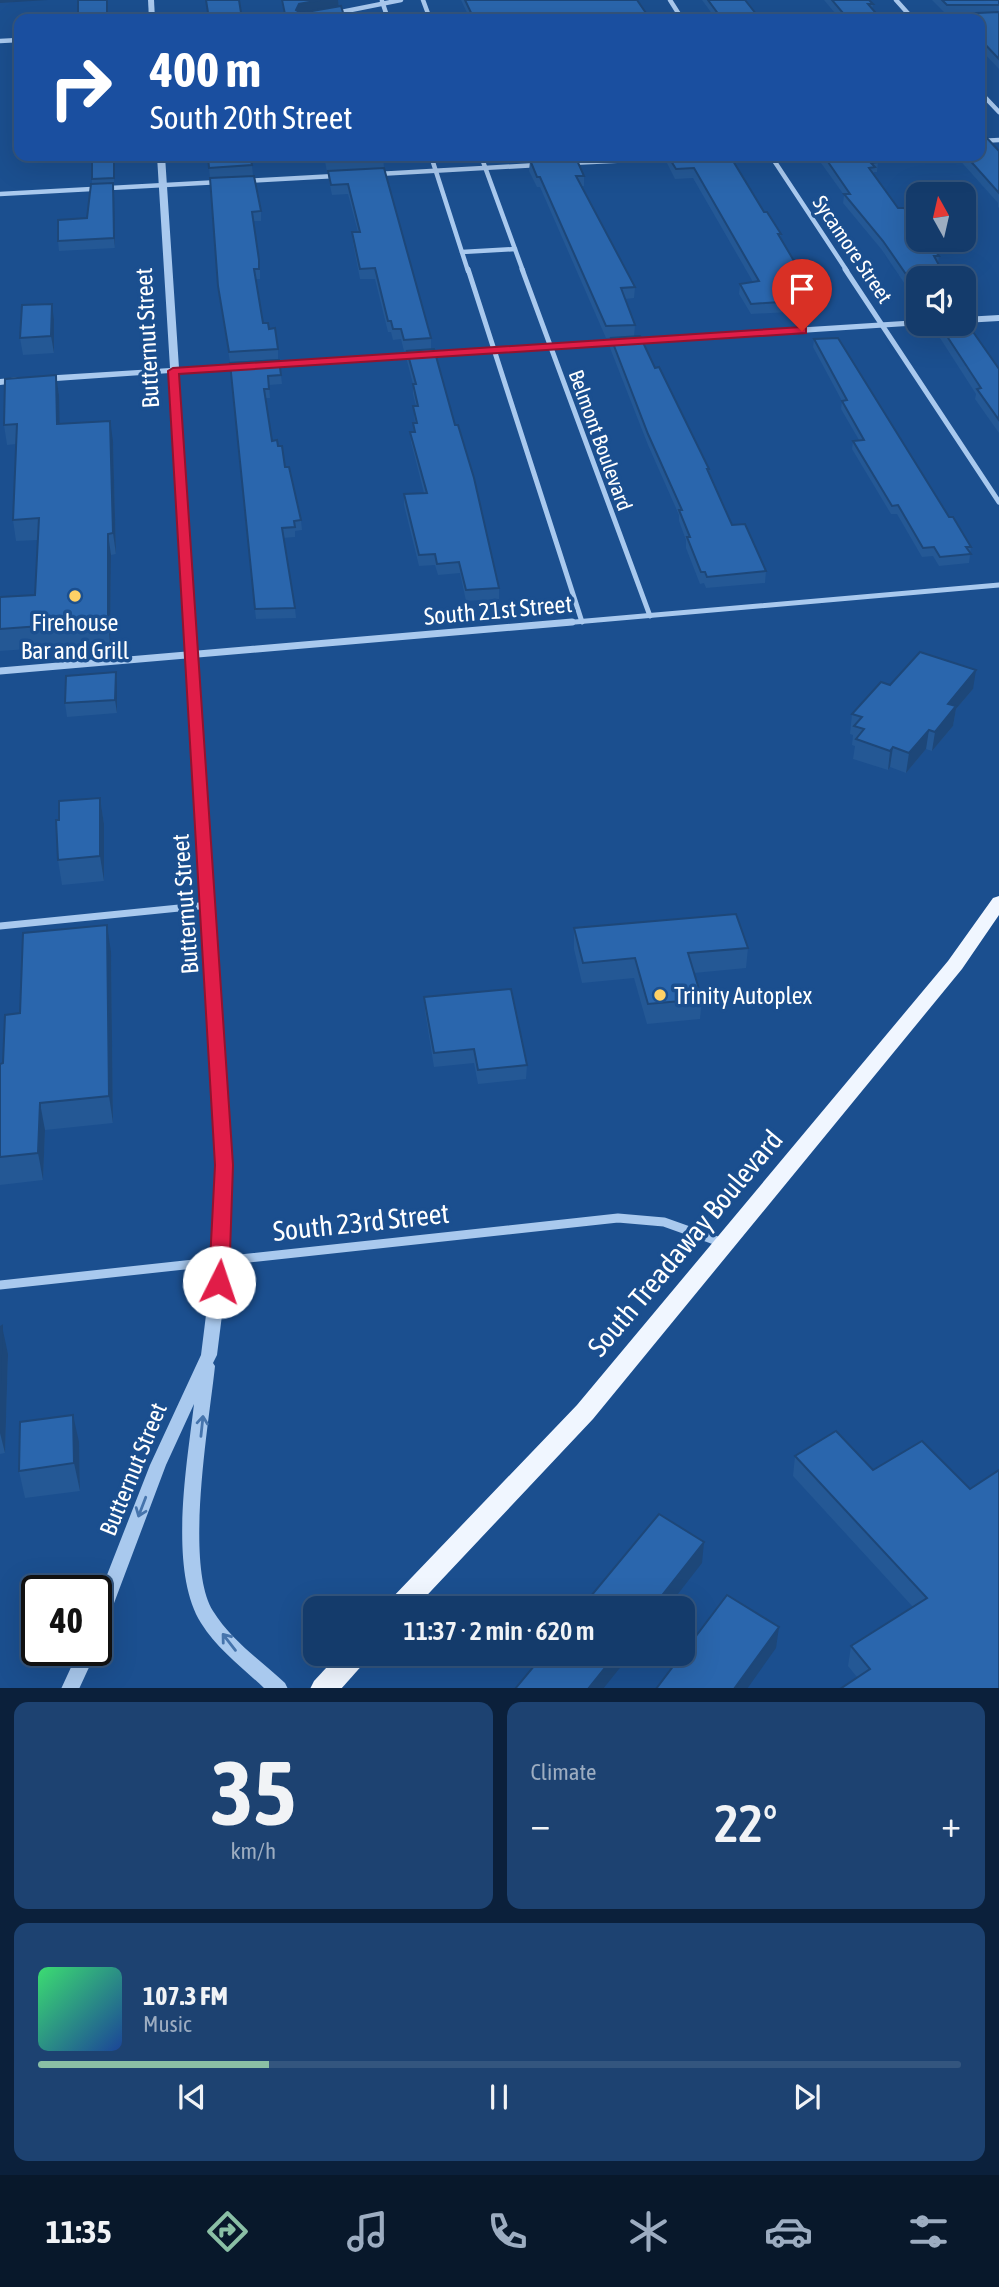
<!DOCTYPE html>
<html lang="en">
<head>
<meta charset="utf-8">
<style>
	body { margin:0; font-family:"Asap Condensed",sans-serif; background:#1d4271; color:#f1f3f6; height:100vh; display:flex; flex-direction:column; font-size:26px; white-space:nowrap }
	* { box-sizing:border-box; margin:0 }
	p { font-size:23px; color:#9dadc1 }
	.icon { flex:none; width:38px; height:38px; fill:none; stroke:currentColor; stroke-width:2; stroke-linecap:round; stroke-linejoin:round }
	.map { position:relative; height:1688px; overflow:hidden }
	.sheet { display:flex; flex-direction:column; gap:14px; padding:14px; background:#0b203b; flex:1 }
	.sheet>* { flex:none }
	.banner { position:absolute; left:14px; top:14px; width:971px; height:147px; border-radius:14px; box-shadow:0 7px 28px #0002,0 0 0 2px #33557e; background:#1a4fa0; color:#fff; overflow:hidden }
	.needle { width:46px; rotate:352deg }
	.tools { position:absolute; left:906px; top:182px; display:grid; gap:14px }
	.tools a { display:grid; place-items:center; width:70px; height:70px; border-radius:14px; background:#143b6b; box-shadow:0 7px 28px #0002,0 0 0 2px #33557e; font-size:35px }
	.speed { position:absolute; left:21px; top:1575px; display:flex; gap:14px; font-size:35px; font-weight:700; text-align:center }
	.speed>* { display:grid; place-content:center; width:91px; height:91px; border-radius:50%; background:#143b6b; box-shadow:0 7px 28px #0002,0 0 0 2px #33557e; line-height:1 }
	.speed .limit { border:4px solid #111; border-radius:10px; background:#fff; color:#111 }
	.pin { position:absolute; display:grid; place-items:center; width:60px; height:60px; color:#fff; margin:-72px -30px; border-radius:50% 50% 50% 0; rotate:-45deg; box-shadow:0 0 7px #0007 }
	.pin .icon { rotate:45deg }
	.me { position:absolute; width:77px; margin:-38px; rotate:4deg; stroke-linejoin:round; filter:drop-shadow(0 0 5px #0008) }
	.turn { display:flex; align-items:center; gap:24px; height:147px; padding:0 21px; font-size:32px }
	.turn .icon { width:91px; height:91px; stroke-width:2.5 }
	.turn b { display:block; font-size:49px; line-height:60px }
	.big { font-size:52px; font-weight:600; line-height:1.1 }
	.sheet .widget { flex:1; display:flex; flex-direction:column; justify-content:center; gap:10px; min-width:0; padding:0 24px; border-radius:14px; background:#1d4271 }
	.sheet .dial { align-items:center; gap:0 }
	.dial b { font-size:91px; line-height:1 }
	.song { display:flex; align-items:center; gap:21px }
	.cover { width:84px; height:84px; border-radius:10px; background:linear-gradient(135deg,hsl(140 70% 55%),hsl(220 70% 35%)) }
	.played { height:7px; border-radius:4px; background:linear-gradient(90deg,#8abfa5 25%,#33557e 25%) }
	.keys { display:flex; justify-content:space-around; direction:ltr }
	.heat { display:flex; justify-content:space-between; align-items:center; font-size:38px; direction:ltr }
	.sheet .tiles { flex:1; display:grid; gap:14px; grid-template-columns:1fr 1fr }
	.widget:last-child { grid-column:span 2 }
	.trip { position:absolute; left:303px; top:1596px; width:392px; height:70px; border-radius:14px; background:#143b6b; box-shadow:0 7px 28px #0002,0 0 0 2px #33557e; font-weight:600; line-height:70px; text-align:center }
	.menu { display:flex; height:112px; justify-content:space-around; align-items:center; background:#08182b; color:#9dadc1 }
	.menu .icon { width:49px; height:49px }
	.menu .active { color:#8abfa5 }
	.menu b { font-size:32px; color:#f1f3f6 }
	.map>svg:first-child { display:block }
</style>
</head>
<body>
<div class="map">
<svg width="999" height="1689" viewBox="0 0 999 1689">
	<rect width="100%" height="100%" fill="#1b4f8f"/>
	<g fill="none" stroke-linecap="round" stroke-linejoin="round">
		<g stroke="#a9c9ee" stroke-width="4.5">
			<polyline points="423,0 430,19"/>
			<polyline points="670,0 682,19"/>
			<polyline points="896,0 913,19"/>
			<polyline points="382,1 388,19"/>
			<polyline points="336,13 401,0"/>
			<polyline points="935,19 963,18"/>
			<polyline points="0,41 19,40"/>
			<polyline points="980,92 999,112"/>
			<polyline points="980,141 999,140"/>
			<polyline points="431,156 468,271"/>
			<polyline points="481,156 523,271"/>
			<polyline points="771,156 847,271"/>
			<polyline points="571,163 674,158"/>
			<polyline points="378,174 538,165"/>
			<polyline points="246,181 335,176"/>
			<polyline points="0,194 220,182"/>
			<polyline points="462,252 515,249"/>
		</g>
		<g stroke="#a9c9ee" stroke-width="5">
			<polyline points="468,269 582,622"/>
			<polyline points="522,269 650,616"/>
			<polyline points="845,269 999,502"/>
			<polyline points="552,624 999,585"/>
		</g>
		<g stroke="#a9c9ee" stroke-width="7">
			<polyline points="0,671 572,622"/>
			<polyline points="0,926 209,905"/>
		</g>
		<polyline stroke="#a9c9ee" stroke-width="9" points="0,1285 618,1218 664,1222 723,1243"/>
		<g fill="#a9c9ee" fill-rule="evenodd">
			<polygon points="148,0 154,0 155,19 149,19"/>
			<path d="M157,156h8l14,212 65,-5 4,3 -4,3 -65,4 52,792 -2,94 -12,96 -4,8 2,3c-6,57 -31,198 -2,245 18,29 48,50 72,72l3,6h-23c-22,-21 -48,-40 -64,-66 -33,-54 -14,-158 -7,-219l-28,61 -61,162 -3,6 -6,2v-32l54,-138 51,-110 12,-96 4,-94 -47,-792 -128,9 -4,-3 4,-3 128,-8z"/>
			<polygon points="999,315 999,321 964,323 964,317"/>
			<polygon points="919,320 919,324 922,325 266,368 262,365 266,362"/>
			<polygon points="21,377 25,380 24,382 0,385 0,379"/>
			<polygon points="96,1648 97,1650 79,1689 61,1689 79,1650 96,1650"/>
		</g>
		<g fill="#f0f6ff" fill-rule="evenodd">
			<polygon points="999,896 999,915 962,969 593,1419 415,1608 386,1608 390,1600 577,1405 948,961 993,898"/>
			<polygon points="339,1654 369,1654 365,1662 341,1689 310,1689 314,1681"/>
		</g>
	</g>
	<g fill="#245895">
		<polygon points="281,0 338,0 339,6 345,19 285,19"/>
		<polygon points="461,0 637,0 650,19 470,19"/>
		<polygon points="702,0 745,0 760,19 716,19"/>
		<polygon points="824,0 869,0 873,4 872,9 881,19 840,19"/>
		<polygon points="932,0 999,0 999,69 980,49 980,19 956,19 956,14 984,13 946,14"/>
		<polygon points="999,151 999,208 998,207 998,203 956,156 980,156"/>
		<polygon points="208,156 252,165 253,176 210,178"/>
		<polygon points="324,156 383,156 384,168 431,338 431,349 404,351 401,339 393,340 391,332 388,332 375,279 360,279 353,243 352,232 358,232 348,194 332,195 329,181 328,172 327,172"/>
		<polygon points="523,156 572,156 572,158 584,176 584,186 582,186 635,287 634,298 625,299 635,325 634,336 606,338 540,187 537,187 529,171 530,161 525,161"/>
		<polygon points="667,156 730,156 764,212 781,234 780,238 813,293 812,303 808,304 808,311 751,314 739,294 740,284 753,282 693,178 675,179 667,163"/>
		<polygon points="816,156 872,156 878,162 877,172 874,172 874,175 898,208 939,256 938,263 919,278 919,305 882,250 843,203 844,195"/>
		<polygon points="114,164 114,183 105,184 113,183 115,248 59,251 58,241 87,218 92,184 92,179"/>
		<polygon points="210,178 261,211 261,221 254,221 260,269 260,279 256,279 263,323 269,329 278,349 278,359 230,362 219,296"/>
		<polygon points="54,320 54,353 23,355 20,338"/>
		<polygon points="931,324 964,324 999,369 999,433 975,399 976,394"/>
		<polygon points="611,338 655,368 709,469 709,474 732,525 766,571 765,583 706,588 704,583 700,584 686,548 686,540 679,521 679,515 648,445 610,348"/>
		<polygon points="814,339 971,547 969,563 939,566 933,556 922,557 897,514 891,514 852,449 853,441 859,440 841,409 842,401 813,347"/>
		<polygon points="407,351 499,588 499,599 466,601 460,573 438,575 435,565 419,566 404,505 404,494 424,493 411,442 410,432 414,432 413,423 415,423 413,406 416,406 413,394 413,384 407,361"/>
		<polygon points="230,363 281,375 282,384 269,385 270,398 265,398 272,441 278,446 301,520 302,530 295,531 295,537 283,538 295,608 296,618 256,619"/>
		<polygon points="56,375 59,395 59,424 113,441 116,554 111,555 110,643 0,651 0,597 35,595 38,540 16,541 13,520 16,444 7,445 4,425"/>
		<polygon points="116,672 117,685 117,713 67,717 65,703"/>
		<polygon points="890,685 973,689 956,709 953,726 932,751 926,749 906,773 890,767 888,770 853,759 855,746 852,745 853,735 850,734 852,714"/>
		<polygon points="100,798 104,824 104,881 62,885 58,860 59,820"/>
		<polygon points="574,928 748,948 746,968 694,973 702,999 700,1019 647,1024 634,978 582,983 574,949"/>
		<polygon points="111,952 113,1123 45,1130 43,1180 0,1185 0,1064 3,1063 20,1013"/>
		<polygon points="424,997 527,1065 526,1079 478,1084 474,1063 434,1067 425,1011"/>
		<polygon points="0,1327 8,1354 5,1453 0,1454"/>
		<polygon points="836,1431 999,1689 857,1677 848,1666 851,1646 913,1607 793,1476 795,1456"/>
		<polygon points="79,1442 80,1491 25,1498 19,1471"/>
	</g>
	<g fill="#1d4779">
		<polygon points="0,0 48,0 0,3"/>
		<polygon points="320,0 338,0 339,7 297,19 296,10 299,4"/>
		<polygon points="113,183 114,193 115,248 114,238"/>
		<polygon points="52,304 54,320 54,353 51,336"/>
		<polygon points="56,375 59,395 60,444 57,424"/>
		<polygon points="110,421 113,441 116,554 113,533"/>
		<polygon points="108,534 111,555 110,643 108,621"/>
		<polygon points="976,670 973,689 956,709 953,726 932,751 935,732 948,704"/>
		<polygon points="116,672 117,685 117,713 115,700"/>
		<polygon points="929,730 926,749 906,773 909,753"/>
		<polygon points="893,747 890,767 888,770 890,751"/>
		<polygon points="100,798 104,824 104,881 100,856"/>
		<polygon points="107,925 111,952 113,1123 109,1096"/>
		<polygon points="40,1103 45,1130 43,1180 38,1153"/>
		<polygon points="2,1326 8,1354 5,1453 0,1433 0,1384"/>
		<polygon points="73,1415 79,1442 80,1491 74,1463"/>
		<polygon points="704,1542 702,1563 667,1608 652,1608"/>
		<polygon points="779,1627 776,1648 747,1689 734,1689"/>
		<polygon points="616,1654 631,1654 603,1689 588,1689"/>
	</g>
	<g fill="#2a66ad" stroke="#1d4779" stroke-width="2">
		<rect x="78" y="0" width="29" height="19"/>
		<polygon points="206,0 239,0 242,19 209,19"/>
		<polygon points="282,0 320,0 299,4 296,10 301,13 341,6 345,19 286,19"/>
		<polygon points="465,0 637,0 650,19 582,19 580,16 515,19 474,19"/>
		<polygon points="708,0 745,0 760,19 722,19"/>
		<polygon points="832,0 869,0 873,4 868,4 881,19 848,19"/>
		<polygon points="942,0 999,0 999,5 947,5"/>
		<polygon points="999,12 999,59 980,39 980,19 961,19 956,14"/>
		<polygon points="980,135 985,136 999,151 999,193 966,156 980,156"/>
		<polygon points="208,156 250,156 252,165 209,168"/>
		<polygon points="325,156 383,156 383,157 326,160"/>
		<polygon points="668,156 730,156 764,212 767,212 781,234 778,234 813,293 805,293 809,300 751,304 740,284 759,281 694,168 676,169"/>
		<polygon points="824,156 872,156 878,162 871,163 875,167 869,168 898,208 904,208 919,228 919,240 927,240 939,256 934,256 946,278 919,278 919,293 883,241 844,194 850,194"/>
		<polygon points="114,158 114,178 92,179 92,160"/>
		<polygon points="576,158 584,176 576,176 635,287 621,288 635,325 606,326 540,177 537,177 530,160"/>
		<polygon points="384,168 431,338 404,340 401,329 393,329 391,321 388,321 375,268 360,269 352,232 360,232 348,184 331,185 328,171"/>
		<polygon points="254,176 261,211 252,212 259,260 259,269 254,269 263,323 268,323 269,329 275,328 278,349 229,352 218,286 210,178"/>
		<polygon points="113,183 114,238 58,241 58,220 87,218 91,184"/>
		<polygon points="52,304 51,336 20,338 22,305"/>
		<polygon points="964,319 999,369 999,420 977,389 981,388 939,324 964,324"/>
		<polygon points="640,336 655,368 659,367 709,469 707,469 732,525 745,524 766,571 707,577 705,572 701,572 687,537 690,537 679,510 682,510 648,434 611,338"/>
		<polygon points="838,338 949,517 953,517 971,547 966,547 971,554 940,557 934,547 923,548 898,505 892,506 853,441 864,440 842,401 847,400 814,339"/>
		<polygon points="434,349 455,425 458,425 474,478 499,588 466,590 459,562 437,564 435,554 419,555 404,494 427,493 410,432 415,432 413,423 417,423 413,406 418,406 413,384 416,384 407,351"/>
		<polygon points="279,360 281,375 268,376 269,389 264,389 272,441 277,440 278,446 282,446 285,467 289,467 301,520 294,521 295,527 282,528 295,608 255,609 230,363"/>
		<polygon points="56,375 57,424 110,421 113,533 108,534 108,621 0,629 0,597 35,595 39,518 13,520 17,424 4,425 5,379"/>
		<polygon points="920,652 976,670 948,704 956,706 935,732 929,730 909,753 893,747 890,751 856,739 864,729 854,726 862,717 852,714 881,682 890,685"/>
		<polygon points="116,672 115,700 65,703 66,676"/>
		<polygon points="100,798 100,856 58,860 56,820 59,820 59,801"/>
		<polygon points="736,914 748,948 688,953 702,999 648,1004 635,958 583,963 574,928"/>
		<polygon points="107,925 109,1096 40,1103 38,1153 0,1157 0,1064 3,1063 5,1015 20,1013 23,933"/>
		<polygon points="511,989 527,1065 478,1070 474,1049 434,1053 424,997"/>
		<polygon points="2,1326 0,1384 0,1327"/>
		<polygon points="73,1415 74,1463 19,1471 20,1422"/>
		<polygon points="836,1431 873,1470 922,1441 970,1489 999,1470 999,1689 840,1689 870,1669 851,1646 927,1598 795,1456"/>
		<polygon points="659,1514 704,1542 652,1608 581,1608"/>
		<polygon points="727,1595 779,1627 734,1689 656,1689"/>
		<polygon points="544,1654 616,1654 588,1689 515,1689"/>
	</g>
	<defs><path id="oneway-shaft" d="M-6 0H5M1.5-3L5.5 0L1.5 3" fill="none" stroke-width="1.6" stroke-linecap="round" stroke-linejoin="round" transform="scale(1.75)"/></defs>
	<g stroke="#4674ac">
		<use href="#oneway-shaft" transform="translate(202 1426) rotate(-84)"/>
		<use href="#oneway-shaft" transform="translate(142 1507) rotate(111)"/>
		<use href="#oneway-shaft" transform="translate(229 1642) rotate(-128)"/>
	</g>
	<polygon fill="#e11d48" stroke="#92132f" stroke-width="2" points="802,327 806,328 806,333 179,374 233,1165 229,1282 226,1288 212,1288 209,1282 215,1165 168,371 173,368"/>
	<g fill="#ffd166" stroke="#1b4f8f" stroke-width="2.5">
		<circle cx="75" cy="596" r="7"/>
		<circle cx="660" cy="995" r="7"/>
	</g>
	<g text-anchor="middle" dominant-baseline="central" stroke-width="7" stroke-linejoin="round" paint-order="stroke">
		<g font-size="21" fill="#fff" stroke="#1b4f8f">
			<text transform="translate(853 249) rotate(56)">Sycamore Street</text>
			<text transform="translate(601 440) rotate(70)">Belmont Boulevard</text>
		</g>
		<g font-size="24" fill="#fff" stroke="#1b4f8f">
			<text transform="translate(147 338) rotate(-93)">Butternut Street</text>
			<text transform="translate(498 610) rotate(-5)">South 21st Street</text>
			<text transform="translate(185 904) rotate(-94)">Butternut Street</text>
			<text transform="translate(133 1469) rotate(-68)">Butternut Street</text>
		</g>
		<g font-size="24" fill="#fff" stroke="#1b4f8f">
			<text x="75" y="622">Firehouse<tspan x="75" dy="28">Bar and Grill</tspan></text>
			<text x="674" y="995" text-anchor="start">Trinity Autoplex</text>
		</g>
		<g font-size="28" fill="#fff" stroke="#1b4f8f">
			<text transform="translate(361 1222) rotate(-6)">South 23rd Street</text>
			<text transform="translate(685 1243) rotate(-50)">South Treadaway Boulevard</text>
		</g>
	</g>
</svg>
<div class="tools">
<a><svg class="needle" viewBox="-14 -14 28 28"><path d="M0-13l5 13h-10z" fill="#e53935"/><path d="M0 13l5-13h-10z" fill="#9dadc1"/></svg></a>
<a><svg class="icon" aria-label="sound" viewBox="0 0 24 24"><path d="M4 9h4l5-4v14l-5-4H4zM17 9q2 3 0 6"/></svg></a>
</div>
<div class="speed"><div class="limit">40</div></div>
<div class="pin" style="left:802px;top:331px;background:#d93025"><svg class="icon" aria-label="arrive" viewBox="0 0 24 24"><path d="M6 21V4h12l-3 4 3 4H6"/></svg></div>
<svg class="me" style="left:219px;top:1282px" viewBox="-20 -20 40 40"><circle r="19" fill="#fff"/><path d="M0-13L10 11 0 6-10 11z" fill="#e11d48"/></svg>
<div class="trip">11:37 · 2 min · 620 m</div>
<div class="banner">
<div class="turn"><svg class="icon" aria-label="right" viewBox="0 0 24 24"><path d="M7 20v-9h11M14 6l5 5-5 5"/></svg><div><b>400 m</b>South 20th Street</div></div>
</div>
</div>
<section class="sheet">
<div class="tiles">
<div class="widget dial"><b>35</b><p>km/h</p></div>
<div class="widget"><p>Climate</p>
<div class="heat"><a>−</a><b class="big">22°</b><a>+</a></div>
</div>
<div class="widget">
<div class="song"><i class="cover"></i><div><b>107.3 FM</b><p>Music</p></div></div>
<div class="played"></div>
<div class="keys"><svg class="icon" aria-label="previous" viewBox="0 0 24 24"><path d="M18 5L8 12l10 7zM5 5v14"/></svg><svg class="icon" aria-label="pause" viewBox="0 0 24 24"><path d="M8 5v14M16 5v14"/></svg><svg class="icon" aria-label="next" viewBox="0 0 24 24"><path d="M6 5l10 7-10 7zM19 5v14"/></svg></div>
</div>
</div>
</section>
<nav class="menu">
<b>11:35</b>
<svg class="icon active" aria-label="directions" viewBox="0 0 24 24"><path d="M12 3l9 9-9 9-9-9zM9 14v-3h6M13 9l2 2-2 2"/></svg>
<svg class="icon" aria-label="music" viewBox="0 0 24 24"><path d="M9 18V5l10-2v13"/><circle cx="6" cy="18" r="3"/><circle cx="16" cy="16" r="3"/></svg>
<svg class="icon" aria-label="phone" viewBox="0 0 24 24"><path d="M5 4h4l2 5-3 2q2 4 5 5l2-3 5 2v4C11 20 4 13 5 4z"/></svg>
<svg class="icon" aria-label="climate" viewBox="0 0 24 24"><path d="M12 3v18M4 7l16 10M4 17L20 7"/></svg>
<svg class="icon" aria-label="car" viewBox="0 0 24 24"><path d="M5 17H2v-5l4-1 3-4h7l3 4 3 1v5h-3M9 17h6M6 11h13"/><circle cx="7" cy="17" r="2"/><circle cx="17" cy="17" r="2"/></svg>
<svg class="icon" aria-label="filters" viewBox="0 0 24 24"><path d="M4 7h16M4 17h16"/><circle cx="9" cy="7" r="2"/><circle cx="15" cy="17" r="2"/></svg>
</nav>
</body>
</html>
